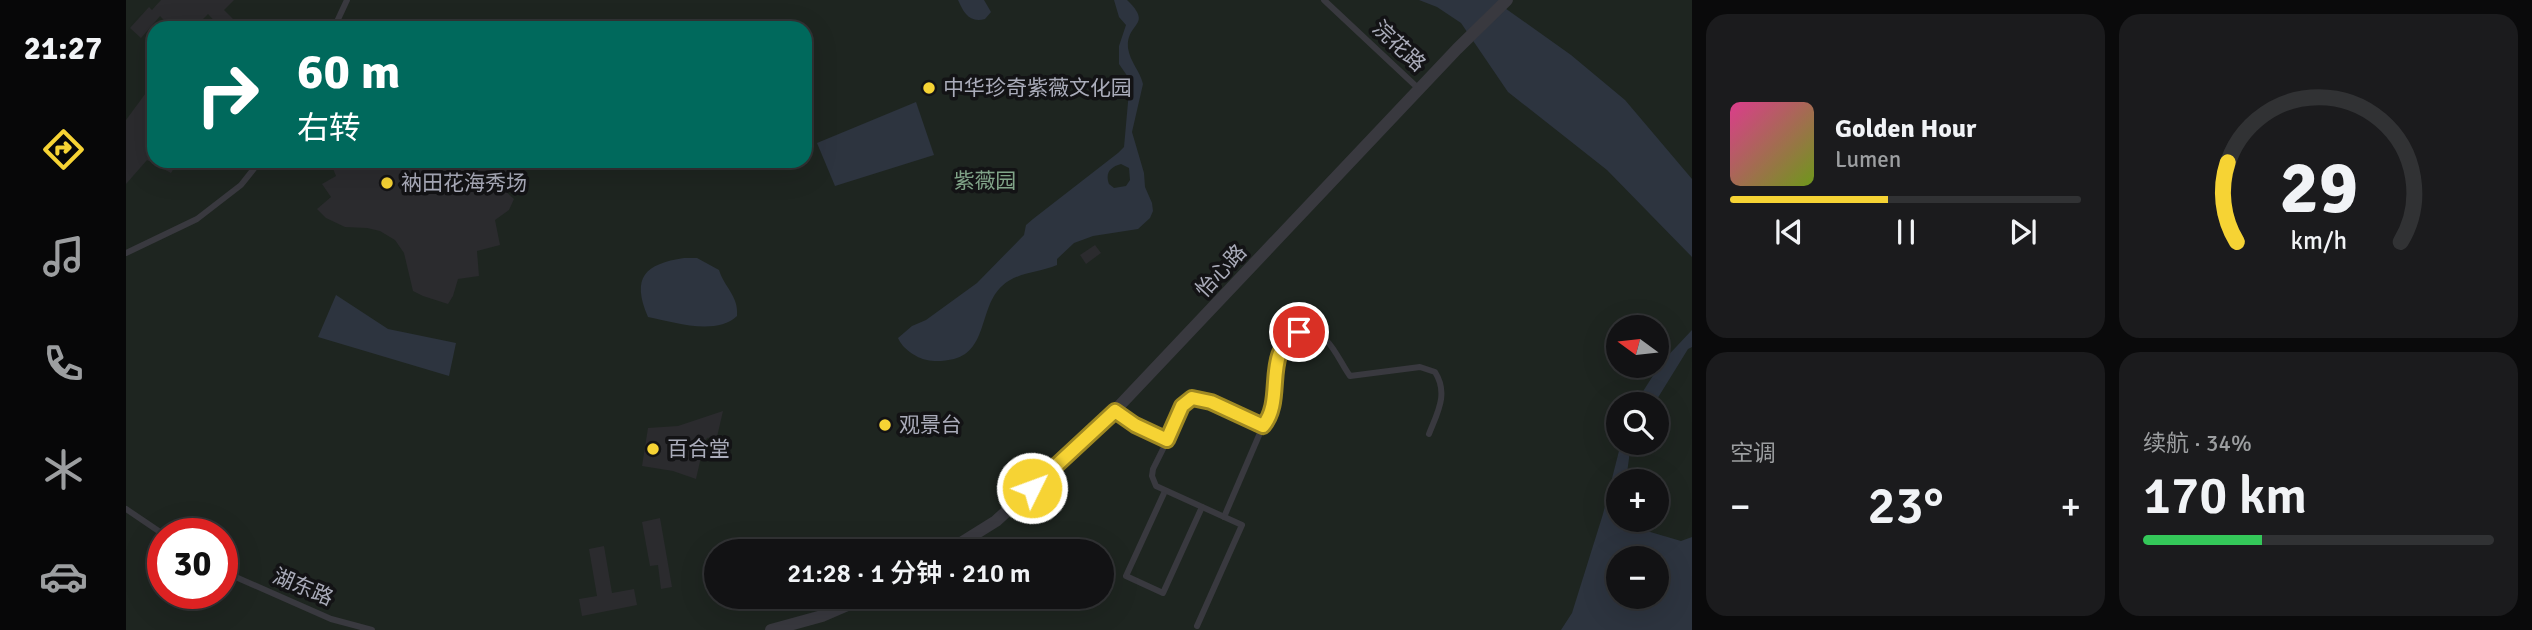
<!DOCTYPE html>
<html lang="zh">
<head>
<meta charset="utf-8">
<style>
	body { margin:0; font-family:Signika,"Noto Sans SC",sans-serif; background:#1b1b1d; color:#f1f3f6; height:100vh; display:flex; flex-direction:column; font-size:26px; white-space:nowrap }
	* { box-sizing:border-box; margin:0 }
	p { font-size:23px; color:#9c9ea0 }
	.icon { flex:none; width:38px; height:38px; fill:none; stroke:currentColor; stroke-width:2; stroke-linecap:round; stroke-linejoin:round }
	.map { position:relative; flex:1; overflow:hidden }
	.side { display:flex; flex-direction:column; gap:14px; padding:14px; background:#0a0a0b; width:840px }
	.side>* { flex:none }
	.top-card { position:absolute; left:21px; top:21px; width:665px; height:147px; border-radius:21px; box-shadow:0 7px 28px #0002,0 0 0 2px #313234; background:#00695c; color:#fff; overflow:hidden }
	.needle { width:46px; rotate:285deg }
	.fabs { position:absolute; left:1480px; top:315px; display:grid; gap:14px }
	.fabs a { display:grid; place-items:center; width:63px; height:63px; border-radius:50%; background:#121214; box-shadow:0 7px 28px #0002,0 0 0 2px #313234; font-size:35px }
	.speed { position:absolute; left:21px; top:518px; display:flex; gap:14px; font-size:35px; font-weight:700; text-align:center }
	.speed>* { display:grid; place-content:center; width:91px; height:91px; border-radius:50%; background:#121214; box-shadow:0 7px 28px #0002,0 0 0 2px #313234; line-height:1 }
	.speed .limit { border:10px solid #d22; background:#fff; color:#111 }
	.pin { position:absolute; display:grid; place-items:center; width:60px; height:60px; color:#fff; margin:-30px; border:4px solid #fff; border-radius:50%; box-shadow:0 2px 7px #0007 }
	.me { position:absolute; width:77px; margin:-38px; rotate:48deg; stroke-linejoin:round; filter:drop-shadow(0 0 5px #0008) }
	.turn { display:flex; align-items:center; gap:24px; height:147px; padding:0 35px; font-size:32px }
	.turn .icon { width:91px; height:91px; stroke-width:2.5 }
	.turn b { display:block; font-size:49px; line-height:60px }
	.big { font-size:52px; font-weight:600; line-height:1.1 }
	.side .card { flex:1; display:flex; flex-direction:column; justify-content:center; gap:10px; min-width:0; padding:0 24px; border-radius:21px; background:#1b1b1d }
	.side .dial { align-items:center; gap:0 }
	.dial svg { height:182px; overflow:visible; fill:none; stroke:#313234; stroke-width:7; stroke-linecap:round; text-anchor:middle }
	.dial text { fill:#f1f3f6; stroke:none }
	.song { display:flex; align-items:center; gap:21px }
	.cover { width:84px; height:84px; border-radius:10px; background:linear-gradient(135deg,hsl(330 70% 55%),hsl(80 70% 35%)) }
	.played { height:7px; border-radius:4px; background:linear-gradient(90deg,#f6d334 45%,#313234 45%) }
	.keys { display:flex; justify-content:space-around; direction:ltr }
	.heat { display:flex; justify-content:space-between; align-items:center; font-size:38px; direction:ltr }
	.charge { height:10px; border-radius:5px; background:linear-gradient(90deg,#34c759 34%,#313234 0) }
	.side .tiles { flex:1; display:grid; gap:14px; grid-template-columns:repeat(2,1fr) }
	.trip { position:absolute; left:578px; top:539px; width:410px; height:70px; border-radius:35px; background:#121214; box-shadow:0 7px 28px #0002,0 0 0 2px #313234; font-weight:600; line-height:70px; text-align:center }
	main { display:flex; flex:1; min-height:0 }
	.tabs { display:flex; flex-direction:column; width:126px; justify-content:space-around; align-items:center; background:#070708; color:#9c9ea0 }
	.tabs .icon { width:49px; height:49px }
	.tabs .active { color:#f6d334 }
	.tabs b { font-size:32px; color:#f1f3f6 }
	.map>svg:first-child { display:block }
</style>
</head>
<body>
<main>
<nav class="tabs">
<b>21:27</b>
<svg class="icon active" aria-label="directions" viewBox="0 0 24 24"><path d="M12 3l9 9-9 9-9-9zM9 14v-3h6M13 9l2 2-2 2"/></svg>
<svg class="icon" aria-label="music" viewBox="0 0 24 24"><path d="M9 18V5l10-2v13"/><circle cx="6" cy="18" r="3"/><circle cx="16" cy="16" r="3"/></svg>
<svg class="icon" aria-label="phone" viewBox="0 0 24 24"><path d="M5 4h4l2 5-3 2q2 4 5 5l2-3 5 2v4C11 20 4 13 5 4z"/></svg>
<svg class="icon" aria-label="climate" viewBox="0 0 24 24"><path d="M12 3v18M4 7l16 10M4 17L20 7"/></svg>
<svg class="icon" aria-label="car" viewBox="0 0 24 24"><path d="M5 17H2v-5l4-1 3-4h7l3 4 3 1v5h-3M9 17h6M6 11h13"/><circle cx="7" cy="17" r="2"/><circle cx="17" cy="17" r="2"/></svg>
</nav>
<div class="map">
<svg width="1566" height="630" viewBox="0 0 1566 630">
	<rect width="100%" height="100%" fill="#18181a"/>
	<path fill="#1e2520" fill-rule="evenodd" d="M0,0h1566v630h-1566zM28,28h651v133h-651zM1493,327h38v39h-38zM1493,404h38v39h-38zM1493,481h38v39h-38zM37,534h59v59h-59zM590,551h385v46h-385zM1493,558h38v39h-38z"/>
	<g fill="#2d343f" fill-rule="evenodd">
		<path d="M832,0h26l7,12 -6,7c-16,4 -21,-6 -27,-19z"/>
		<path d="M988,0h13c27,26 -1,22 1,48 2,14 12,23 15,36l-11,48 12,41 1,14 7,16 1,8 -3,7 -12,11 -45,7 -19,7 -17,16v6c-19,8 -40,7 -55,21 -23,21 -14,64 -48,73 -9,2 -19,3 -27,1 -11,-2 -25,-12 -29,-22l14,-12 14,-6 51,-37 47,-48 2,-10 7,-6 85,-66 6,-6 6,-67 -11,-16v-18l7,-21 -7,-8zM995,164l8,4 1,12 -4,6 -12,2 -5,-4c-4,-11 1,-17 12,-20z"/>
		<polygon points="1293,0 1373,0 1376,6 1445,55 1499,100 1566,179 1566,257 1481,170 1382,92 1335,23 1311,7"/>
		<polygon points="790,102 808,155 709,186 691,143"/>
		<path d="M558,258h13l22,12c5,17 20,26 18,46 -21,20 -64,6 -89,1 -17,-40 -3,-53 36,-59z"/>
		<polygon points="210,295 262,329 330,343 323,376 192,337"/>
		<polygon points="1566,330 1566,347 1562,349 1528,404 1509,404 1535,363"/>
		<path d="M1495,443h10l-5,38h-7v39h21l7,11 34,10 11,-4v93h-131l11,-17 31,-99zM1493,558h38v39h-38z"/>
	</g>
	<g fill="#2b2b2e">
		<polygon points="35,0 108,0 98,10 116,28 95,28 82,14 68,28 46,28 34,16 15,38 4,28 23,7 26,10"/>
		<polygon points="28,82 28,161 52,161 45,173 21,160 0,184 0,120"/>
		<polygon points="204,161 292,161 305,164 319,161 386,161 375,187 388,199 383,210 369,220 374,245 351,251 353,276 332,279 327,296 322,304 297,296 287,291 278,253 269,240 254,231 241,228 219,227 200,218 191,209 205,197 196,184 210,176"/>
		<polygon points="969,245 975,253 960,264 954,255"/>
		<polygon points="597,411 591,437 581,438 578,444 570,479 547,471 516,466 522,428 552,426"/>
		<polygon points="534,518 546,587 535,589 532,565 524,566 516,522"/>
		<polygon points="478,546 486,593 508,589 511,605 456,616 453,599 471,596 463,549"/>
	</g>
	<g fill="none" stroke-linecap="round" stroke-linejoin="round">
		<g stroke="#39393f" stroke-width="6">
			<polyline points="1198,0 1293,89"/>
			<polyline points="208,28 221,0"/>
			<polyline points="0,253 71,219 115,185 134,161"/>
			<polyline points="989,411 1009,425 1041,440"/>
			<polyline points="1039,491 1000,576 1037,593 1076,507"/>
			<polyline points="0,509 37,534"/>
			<polyline points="1098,517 1137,426"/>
			<polyline points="96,571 205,619 246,630"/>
			<path d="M1071,626l45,-101 -86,-39 -4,-10 1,-7 34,-68 11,-3 7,1 58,27c20,-24 0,-86 39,-95 9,-2 18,3 24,9 10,10 16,25 24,36l70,-9 15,5c14,22 2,41 -6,62"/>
		</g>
		<g stroke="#39393f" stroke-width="12">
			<polyline points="822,551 870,521 979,421 1331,49 1381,0"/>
			<polyline points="645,630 696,616 740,597"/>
		</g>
	</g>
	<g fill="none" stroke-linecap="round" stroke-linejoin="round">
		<defs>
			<path id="route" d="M906,488l83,-77 20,14 32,15 15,-34 10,-8 19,4 52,24c23,-27 -2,-74 36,-94"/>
		</defs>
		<use href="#route" stroke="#a08922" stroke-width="18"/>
		<use href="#route" stroke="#f6d334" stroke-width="12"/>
	</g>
	<g fill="#f6d334" stroke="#131315" stroke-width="2.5">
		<circle cx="803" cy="88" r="7"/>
		<circle cx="261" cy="183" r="7"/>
		<circle cx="759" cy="425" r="7"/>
		<circle cx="527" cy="449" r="7"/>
	</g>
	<g text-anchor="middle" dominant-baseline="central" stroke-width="7" stroke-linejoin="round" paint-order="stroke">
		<g font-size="21" fill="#aaacba" stroke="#131315">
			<text transform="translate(1273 46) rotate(43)">浣花路</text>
			<text transform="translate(1095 271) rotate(-47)">怡心路</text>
			<text transform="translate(177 587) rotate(23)">湖东路</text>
		</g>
		<g font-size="21" fill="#aaacba" stroke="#131315" text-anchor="start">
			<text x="817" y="88">中华珍奇紫薇文化园</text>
			<text x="275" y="183">衲田花海秀场</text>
			<text x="773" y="425">观景台</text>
			<text x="541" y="449">百合堂</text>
		</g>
		<g font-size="21" fill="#81a589" stroke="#131315">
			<text x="859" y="181">紫薇园</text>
		</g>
	</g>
</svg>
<div class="fabs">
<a><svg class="needle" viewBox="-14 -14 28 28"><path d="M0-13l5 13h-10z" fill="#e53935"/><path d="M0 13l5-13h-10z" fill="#9c9ea0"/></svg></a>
<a><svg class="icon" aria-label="search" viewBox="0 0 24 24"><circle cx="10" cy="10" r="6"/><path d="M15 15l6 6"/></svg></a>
<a>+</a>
<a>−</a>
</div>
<div class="speed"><div class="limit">30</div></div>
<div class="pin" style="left:1173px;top:332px;background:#d93025"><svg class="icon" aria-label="arrive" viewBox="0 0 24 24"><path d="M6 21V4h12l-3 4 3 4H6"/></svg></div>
<svg class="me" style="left:906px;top:488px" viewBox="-20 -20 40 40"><circle r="17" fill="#f6d334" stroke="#fff" stroke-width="3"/><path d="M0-11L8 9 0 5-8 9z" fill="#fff"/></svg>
<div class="trip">21:28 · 1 分钟 · 210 m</div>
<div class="top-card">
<div class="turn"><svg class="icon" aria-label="right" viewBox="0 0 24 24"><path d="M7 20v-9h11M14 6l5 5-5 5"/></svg><div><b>60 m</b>右转</div></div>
</div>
</div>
<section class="side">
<div class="tiles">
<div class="card">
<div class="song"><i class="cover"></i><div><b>Golden Hour</b><p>Lumen</p></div></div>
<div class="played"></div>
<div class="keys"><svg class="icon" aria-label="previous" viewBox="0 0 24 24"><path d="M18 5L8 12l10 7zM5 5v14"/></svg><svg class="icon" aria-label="pause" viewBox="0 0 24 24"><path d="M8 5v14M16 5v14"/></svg><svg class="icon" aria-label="next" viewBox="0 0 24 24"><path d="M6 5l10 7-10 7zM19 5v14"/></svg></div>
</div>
<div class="card dial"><svg viewBox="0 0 100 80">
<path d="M14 69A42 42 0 1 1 86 69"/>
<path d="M14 69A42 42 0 0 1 10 34" stroke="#f6d334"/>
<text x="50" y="56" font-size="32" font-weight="700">29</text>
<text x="50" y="72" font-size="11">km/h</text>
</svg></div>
<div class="card"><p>空调</p>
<div class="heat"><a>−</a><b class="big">23°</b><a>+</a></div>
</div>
<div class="card"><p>续航 · 34%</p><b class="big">170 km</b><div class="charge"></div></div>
</div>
</section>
</main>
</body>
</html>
